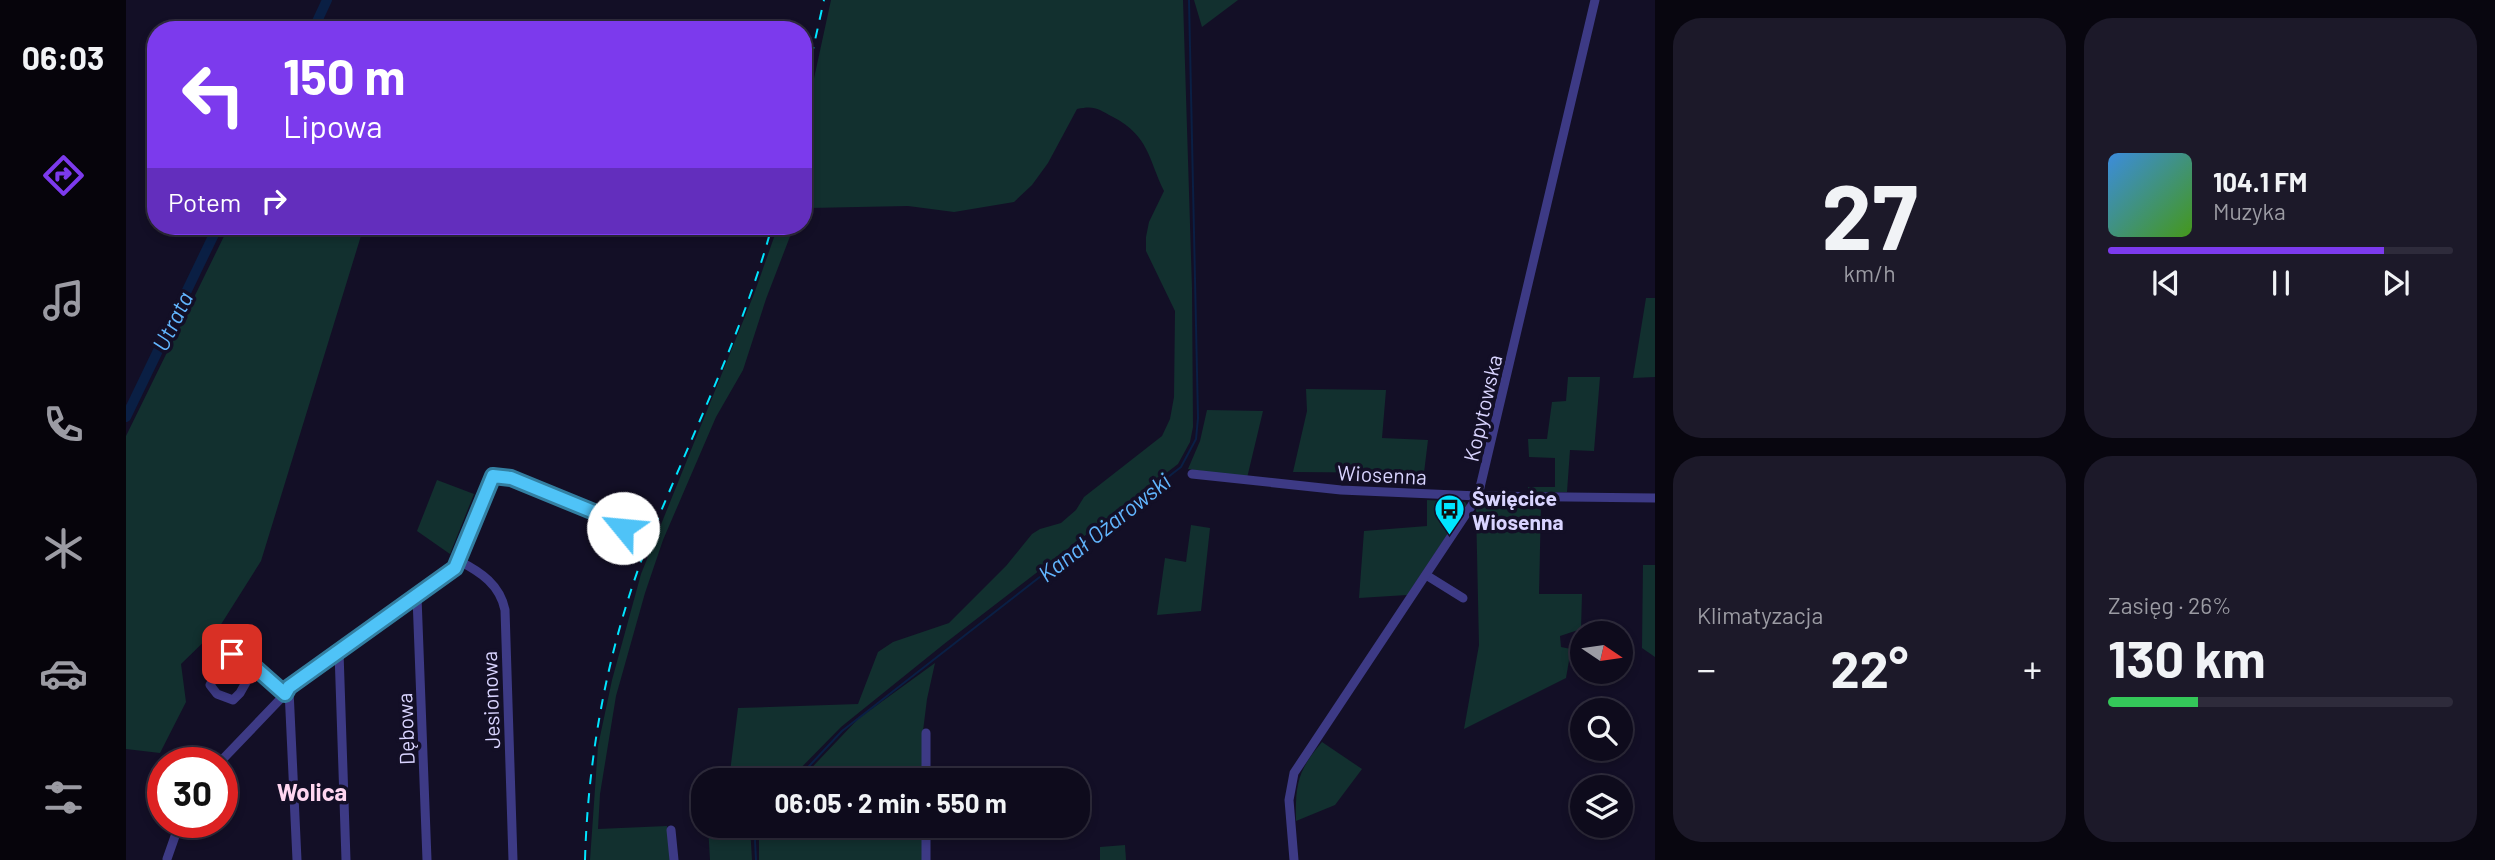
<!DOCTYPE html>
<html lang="pl">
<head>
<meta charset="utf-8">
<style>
	body { margin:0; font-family:Barlow,sans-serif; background:#1c1929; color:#f1f3f6; height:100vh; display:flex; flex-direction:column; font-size:26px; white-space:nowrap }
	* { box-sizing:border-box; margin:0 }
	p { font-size:23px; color:#9b9ba3 }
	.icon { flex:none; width:38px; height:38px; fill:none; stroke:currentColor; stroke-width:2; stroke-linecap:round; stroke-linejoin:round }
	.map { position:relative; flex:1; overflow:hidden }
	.details { display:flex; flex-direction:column; gap:18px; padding:18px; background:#08060f; width:840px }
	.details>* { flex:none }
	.hud { position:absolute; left:21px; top:21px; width:665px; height:214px; border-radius:28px; box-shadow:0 4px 10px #0003,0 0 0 2px #2e2b3b; background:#7c3aed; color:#fff; overflow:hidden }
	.needle { width:46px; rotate:103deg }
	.controls { position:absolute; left:1444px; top:621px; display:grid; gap:14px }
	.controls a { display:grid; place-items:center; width:63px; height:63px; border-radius:50%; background:#0e0b1c; box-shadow:0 4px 10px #0003,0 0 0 2px #2e2b3b; font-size:35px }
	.speed { position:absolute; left:21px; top:747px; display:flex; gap:14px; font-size:35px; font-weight:700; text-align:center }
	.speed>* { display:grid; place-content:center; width:91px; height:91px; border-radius:50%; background:#0e0b1c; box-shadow:0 4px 10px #0003,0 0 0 2px #2e2b3b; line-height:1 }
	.speed .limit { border:10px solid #d22; background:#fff; color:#111 }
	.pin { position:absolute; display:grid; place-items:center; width:60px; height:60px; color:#fff; margin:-30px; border-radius:14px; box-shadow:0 4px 10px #0006 }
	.me { position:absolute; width:77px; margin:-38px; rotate:298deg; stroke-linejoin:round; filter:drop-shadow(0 0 5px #0008) }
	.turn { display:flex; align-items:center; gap:24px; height:147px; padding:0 21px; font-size:32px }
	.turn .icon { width:91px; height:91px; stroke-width:2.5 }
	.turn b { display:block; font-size:49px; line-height:60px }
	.then { display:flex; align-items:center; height:66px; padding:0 21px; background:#0003; gap:14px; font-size:26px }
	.big { font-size:52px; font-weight:700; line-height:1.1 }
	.details .card { flex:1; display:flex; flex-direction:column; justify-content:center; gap:10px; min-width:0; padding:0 24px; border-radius:28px; background:#1c1929 }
	.details .dial { align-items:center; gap:0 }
	.dial b { font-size:91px; line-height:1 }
	.song { display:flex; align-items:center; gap:21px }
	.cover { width:84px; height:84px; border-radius:10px; background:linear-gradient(135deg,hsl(210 70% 55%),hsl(100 70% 35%)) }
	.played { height:7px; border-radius:4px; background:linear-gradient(90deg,#7c3aed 80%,#2e2b3b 80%) }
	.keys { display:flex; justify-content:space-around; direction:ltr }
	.heat { display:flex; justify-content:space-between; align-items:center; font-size:38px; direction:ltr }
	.charge { height:10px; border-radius:5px; background:linear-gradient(90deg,#34c759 26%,#2e2b3b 0) }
	.details .tiles { flex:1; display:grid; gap:18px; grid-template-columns:repeat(2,1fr) }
	.trip { position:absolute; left:565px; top:768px; width:399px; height:70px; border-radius:28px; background:#0e0b1c; box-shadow:0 4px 10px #0003,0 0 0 2px #2e2b3b; font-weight:700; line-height:70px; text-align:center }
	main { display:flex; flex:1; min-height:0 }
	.tabs { display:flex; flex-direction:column; width:126px; justify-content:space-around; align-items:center; background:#06040b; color:#9b9ba3 }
	.tabs .icon { width:49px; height:49px }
	.tabs .on { color:#7c3aed }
	.tabs b { font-size:32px; color:#f1f3f6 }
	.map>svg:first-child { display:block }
</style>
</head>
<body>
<main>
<nav class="tabs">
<b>06:03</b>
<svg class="icon on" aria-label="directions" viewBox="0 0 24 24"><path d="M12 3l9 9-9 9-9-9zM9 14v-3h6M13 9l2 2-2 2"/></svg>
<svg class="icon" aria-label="music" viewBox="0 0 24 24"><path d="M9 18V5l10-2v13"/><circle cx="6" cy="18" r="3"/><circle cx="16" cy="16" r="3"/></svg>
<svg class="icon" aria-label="phone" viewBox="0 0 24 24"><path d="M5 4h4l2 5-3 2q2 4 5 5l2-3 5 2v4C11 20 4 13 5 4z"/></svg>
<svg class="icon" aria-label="climate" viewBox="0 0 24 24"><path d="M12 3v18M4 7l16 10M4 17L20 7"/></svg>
<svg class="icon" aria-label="car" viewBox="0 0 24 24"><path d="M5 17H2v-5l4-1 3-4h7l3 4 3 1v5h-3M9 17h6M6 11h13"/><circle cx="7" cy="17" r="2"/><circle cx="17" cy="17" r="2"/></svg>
<svg class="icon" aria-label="filters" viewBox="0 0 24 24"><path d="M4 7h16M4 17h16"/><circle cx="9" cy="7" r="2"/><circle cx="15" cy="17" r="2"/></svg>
</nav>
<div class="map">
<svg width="1529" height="860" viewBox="0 0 1529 860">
	<rect width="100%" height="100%" fill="#130f26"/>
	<g fill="#12302f">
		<path d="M705,0h352l9,288 1,139 -3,15 -12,22 -234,180 -103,83 -52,53h-60l9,-72 120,-4 20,-52 15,-10 56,-19 57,-57 26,-32 8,-5 21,-6 15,-13 8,-13 78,-61 8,-17 4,-22 1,-86 -29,-60v-14l3,-15 15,-31c-16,-33 -15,-55 -51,-74 -15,-8 -18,-12 -36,-8l-29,54 -16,22 -18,17 -60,10 -46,-6 -99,2 -6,-4v-75z"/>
		<polygon points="1068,0 1112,0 1076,27"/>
		<polygon points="103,226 238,226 135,561 94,626 55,664 60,702 34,753 0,749 0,436"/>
		<polygon points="652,226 668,226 640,299 617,370 590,417 537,540 519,593 490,696 474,794 472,829 541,826 544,860 464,860 472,746 486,680 515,574 628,294"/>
		<polygon points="1520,298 1529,298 1529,377 1507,378"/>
		<polygon points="1442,377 1474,377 1468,451 1444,450 1441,492 1402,492 1402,487 1429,487 1429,458 1403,457 1402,439 1421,439 1426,402 1440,401"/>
		<polygon points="1180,389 1260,390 1256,438 1302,440 1298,473 1167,472 1181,411"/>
		<polygon points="1081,410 1137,411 1121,478 1062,469 1074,441"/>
		<polygon points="311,480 348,494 324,554 291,531"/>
		<polygon points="1301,500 1339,502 1341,505 1281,595 1233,598 1238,531 1301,526"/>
		<polygon points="1358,500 1415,503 1413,594 1456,594 1455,629 1434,636 1435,647 1445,649 1440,678 1338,729 1353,645 1350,507"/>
		<polygon points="1065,525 1084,528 1075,611 1031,615 1039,558 1060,562"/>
		<polygon points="1517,565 1529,565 1529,657 1516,648"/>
		<polygon points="809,663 801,699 797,731 797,780 674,780 732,719"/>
		<path d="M1196,742l40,27 -27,36 -39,16c-1,-37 2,-51 26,-79z"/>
		<polygon points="582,826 624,826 626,860 584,860"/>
		<rect x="633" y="826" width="164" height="34"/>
		<polygon points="999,845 1000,860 974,860 974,847"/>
	</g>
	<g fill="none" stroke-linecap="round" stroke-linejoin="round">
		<g stroke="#0a1f44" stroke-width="2">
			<polyline points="670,780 716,731 1055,467 1070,439 1072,418 1063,0"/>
			<polyline points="630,860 629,841 631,826"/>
		</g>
		<g stroke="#0a1f44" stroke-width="10">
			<polyline points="187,30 201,0"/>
			<polyline points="0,417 92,226"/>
		</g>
		<g stroke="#3d3a85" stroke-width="9">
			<polyline points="1066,474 1215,490 1352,496 1529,498"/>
			<path d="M333,561c22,11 41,24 46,49l8,250"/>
			<polyline points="1300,575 1337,598"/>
			<polyline points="291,597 301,860"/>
			<polyline points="213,652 220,860"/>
			<path d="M135,673l-12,4 -9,16 -7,7 -16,-6 -7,-9 16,-28c5,-2 6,-3 11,-2 12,2 38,30 48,39"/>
			<polyline points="163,690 171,860"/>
			<polyline points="93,763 163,690 163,687 329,567 367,476 385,479 485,519 497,528"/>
			<polyline points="800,780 800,733"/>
			<polyline points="545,830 548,860"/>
			<polyline points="41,859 54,822"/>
			<polyline points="800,860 800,826"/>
			<polyline points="1168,860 1163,800 1168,773 1352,496 1469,0"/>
		</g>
		<g stroke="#00e5ff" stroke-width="2" stroke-dasharray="10 9" stroke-linecap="butt">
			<polyline points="677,94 698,0"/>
			<path d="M459,860c3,-106 23,-213 61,-312 42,-106 96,-212 126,-322"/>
		</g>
	</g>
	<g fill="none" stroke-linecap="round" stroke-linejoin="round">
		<defs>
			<polyline id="route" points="106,654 116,656 159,694 163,687 329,568 367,476 385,478 485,519 497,528"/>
		</defs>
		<use href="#route" stroke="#337fa1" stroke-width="18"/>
		<use href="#route" stroke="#4fc3f7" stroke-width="12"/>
	</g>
	<defs>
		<symbol id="bus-pin" viewBox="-11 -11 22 30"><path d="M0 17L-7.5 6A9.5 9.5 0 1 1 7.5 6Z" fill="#00e5ff" stroke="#130f26"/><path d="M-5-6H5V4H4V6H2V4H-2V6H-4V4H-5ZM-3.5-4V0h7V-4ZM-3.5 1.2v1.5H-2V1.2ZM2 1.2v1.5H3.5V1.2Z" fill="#111"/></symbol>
	</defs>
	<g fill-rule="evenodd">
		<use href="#bus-pin" x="1306" y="492" width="35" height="47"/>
	</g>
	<g text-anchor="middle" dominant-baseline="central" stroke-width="7" stroke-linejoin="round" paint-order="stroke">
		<g font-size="21" fill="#d9d4ff" stroke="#130f26">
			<text transform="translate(1356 408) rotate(-77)">Kopytowska</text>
			<text transform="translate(1256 474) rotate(3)">Wiosenna</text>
			<text transform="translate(364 700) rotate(-92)">Jesionowa</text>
			<text transform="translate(279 729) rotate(-92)">Dębowa</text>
		</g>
		<g font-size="21" font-weight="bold" fill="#d9d4ff" stroke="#130f26" text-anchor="start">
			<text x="1346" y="497">Święcice<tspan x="1346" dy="24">Wiosenna</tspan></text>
		</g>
		<g font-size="23" font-style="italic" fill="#62b6ff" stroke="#130f26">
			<text transform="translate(46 321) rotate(-64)">Utrata</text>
			<text transform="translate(978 527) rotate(-38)">Kanał Ożarowski</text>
		</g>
		<g font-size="24" font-weight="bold" fill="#ffd6f0" stroke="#130f26">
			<text x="186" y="791">Wolica</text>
		</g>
	</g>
</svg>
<div class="controls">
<a><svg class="needle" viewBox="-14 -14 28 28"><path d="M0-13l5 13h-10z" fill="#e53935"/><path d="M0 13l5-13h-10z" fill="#9b9ba3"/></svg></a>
<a><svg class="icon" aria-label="search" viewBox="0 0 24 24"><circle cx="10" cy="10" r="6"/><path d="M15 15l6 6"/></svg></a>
<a><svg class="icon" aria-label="layers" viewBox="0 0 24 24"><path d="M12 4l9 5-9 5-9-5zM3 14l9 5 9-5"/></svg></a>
</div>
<div class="speed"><div class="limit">30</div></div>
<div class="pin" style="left:106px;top:654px;background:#d93025"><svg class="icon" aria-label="arrive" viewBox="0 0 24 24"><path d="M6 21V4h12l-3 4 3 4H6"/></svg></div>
<svg class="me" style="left:497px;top:528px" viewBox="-20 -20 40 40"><circle r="19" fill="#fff"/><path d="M0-13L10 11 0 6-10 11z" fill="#4fc3f7"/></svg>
<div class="trip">06:05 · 2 min · 550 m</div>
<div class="hud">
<div class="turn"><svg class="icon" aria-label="left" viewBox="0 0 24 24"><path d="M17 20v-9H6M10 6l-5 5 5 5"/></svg><div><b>150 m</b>Lipowa</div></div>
<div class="then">Potem<svg class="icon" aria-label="right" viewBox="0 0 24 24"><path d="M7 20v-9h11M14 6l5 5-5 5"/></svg></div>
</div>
</div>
<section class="details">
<div class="tiles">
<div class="card dial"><b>27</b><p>km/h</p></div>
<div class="card">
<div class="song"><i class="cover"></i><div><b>104.1 FM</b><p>Muzyka</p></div></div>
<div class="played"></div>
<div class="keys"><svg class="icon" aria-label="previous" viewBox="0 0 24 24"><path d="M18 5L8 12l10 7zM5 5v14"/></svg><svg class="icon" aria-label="pause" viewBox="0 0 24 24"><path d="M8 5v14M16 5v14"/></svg><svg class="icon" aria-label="next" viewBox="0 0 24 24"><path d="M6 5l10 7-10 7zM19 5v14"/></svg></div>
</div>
<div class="card"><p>Klimatyzacja</p>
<div class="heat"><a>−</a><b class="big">22°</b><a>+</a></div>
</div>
<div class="card"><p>Zasięg · 26%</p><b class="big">130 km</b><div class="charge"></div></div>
</div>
</section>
</main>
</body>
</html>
